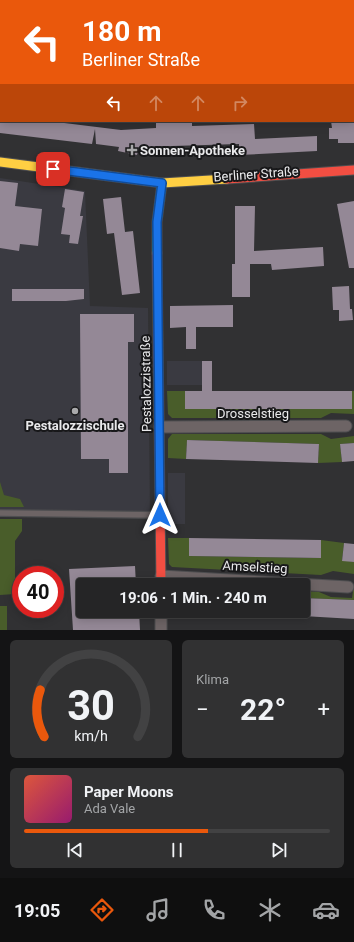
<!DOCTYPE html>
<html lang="de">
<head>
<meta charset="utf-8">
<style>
	body { margin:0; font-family:Roboto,sans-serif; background:#313132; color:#f1f3f6; height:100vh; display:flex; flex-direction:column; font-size:15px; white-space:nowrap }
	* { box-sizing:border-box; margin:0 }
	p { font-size:13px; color:#a3a5a7 }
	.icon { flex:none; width:22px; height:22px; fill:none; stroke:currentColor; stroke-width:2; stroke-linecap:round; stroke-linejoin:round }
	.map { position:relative; height:630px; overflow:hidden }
	.sheet { display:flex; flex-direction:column; gap:10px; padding:10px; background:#141415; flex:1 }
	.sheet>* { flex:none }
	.guide { position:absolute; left:0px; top:0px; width:354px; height:122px; box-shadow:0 2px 10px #0003,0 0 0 1px #424243; background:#ea580c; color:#fff; overflow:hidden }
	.speed { position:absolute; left:12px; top:566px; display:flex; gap:8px; font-size:20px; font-weight:700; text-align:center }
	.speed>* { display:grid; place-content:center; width:52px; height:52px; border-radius:50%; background:#252526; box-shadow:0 2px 10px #0003,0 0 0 1px #424243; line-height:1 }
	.speed .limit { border:6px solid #d22; background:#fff; color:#111 }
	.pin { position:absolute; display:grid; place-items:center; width:34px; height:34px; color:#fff; margin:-17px; border-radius:8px; box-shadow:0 2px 6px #0006 }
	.me { position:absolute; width:44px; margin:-22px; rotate:0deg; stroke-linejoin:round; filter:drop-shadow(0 0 3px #0008) }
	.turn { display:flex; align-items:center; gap:14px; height:84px; padding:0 16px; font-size:18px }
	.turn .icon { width:52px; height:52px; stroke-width:2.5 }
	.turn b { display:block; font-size:28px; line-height:34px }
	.lanes { display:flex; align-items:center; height:38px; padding:0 16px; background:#0003; justify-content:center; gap:20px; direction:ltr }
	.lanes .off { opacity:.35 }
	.big { font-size:30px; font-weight:700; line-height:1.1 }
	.sheet .card { flex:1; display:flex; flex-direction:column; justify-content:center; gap:6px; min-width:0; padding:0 14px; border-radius:6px; background:#313132 }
	.sheet .dial { align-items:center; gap:0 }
	.dial svg { height:104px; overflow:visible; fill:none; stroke:#424243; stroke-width:7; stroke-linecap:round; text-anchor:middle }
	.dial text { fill:#f1f3f6; stroke:none }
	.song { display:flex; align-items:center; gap:12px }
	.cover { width:48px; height:48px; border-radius:6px; background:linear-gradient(135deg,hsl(10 70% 55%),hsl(320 70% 35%)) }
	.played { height:4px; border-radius:2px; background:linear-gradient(90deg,#ea580c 60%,#424243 60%) }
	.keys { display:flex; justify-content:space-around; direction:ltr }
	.heat { display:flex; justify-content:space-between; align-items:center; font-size:22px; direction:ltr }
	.sheet .tiles { flex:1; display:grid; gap:10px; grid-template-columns:1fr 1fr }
	.card:last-child { grid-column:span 2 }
	.trip { position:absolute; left:76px; top:578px; width:234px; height:40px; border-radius:4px; background:#252526; box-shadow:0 2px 10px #0003,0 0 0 1px #424243; font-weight:700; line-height:40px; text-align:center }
	.dock { display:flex; height:64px; justify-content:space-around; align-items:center; background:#0f0f0f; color:#a3a5a7 }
	.dock .icon { width:28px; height:28px }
	.dock .selected { color:#ea580c }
	.dock b { font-size:18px; color:#f1f3f6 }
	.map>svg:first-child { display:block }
</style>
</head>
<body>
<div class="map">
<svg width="354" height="630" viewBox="0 0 354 630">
	<rect width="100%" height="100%" fill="#313133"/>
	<g fill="#3a3a41">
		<polygon points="0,178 85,191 90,306 148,308 150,515 0,513"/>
		<rect x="167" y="361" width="35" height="24"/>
		<rect x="168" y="473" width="17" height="51"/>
	</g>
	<g fill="#495d2a">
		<polygon points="0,0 89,0 1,1 1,6"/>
		<polygon points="167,391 185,391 185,409 351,409 352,391 354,391 354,414 331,413 321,418 172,418 168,414"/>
		<polygon points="172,434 321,434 331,439 354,436 354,443 340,444 342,462 318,463 319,444 187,440 186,459 168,458 168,439"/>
		<polygon points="0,482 4,495 20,499 24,507 0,507"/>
		<polygon points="0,519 22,519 22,531 15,541 15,594 0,595"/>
		<polygon points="168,538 189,538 189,556 320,558 321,540 344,543 342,560 354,562 354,574 333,571 321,575 172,567 169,564"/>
		<polygon points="354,584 354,600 303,598 303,591 319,592 331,597 352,598"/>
		<rect x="0" y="606" width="7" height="24"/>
	</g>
	<g fill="#948896">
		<polygon points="0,121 48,121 121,130 156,128 156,122 192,121 192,126 254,124 255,139 317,136 317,151 239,155 239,144 139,147 137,155 118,151 119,147 96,144 95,129 92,144 0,133"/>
		<polygon points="331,121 354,121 354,143 338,143 338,139 329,139 329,128 332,128"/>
		<polygon points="0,181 18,183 15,206 42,209 38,246 20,244 19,251 0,248"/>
		<polygon points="65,189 84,192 80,216 83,216 78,244 69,243 70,235 61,234 65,208 62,207"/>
		<polygon points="121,197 125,232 133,231 140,293 122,295 114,233 107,234 103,199"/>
		<polygon points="354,201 354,268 349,268 337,204"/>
		<polygon points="235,206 255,206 254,251 323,247 324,266 272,270 271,264 250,264 250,297 232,297 232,264 235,264"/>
		<polygon points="349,286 350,309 352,309 353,320 339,321 339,310 333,310 332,287"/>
		<polygon points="12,289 84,289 84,299 66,301 12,301"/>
		<polygon points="233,305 233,327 196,327 196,349 186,349 186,327 170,328 170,306"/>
		<polygon points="80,314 134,314 134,342 128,342 128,473 109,473 109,459 81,459"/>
		<polygon points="202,361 212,361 212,391 352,391 352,409 185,409 185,391 202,391"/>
		<polygon points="187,440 319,444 318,463 186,459"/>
		<polygon points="354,443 354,461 342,462 340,444"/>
		<polygon points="189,538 321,540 321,558 189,556"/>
		<polygon points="344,543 354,544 354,562 342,561"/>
		<polygon points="135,566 136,585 83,585 83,611 139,611 140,630 73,630 69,569"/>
		<polygon points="303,598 354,600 354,619 303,616"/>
	</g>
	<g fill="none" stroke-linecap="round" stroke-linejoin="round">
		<defs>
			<polyline id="lane" points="0,513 160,515"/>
			<g id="street">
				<polyline points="159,1 159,0"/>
				<polyline points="0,15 1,15"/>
				<polyline points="353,42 354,42"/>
				<polyline points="160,427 346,426"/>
				<polyline points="161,576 348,587"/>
				<polyline points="161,611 161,630"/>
			</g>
			<polyline id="fast" points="157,253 157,222 162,183"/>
			<polyline id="slow" points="0,162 162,183 227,179"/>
			<g id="jam">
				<polyline points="227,179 354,170"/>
				<polyline points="157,253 161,585"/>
			</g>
		</defs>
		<use href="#lane" stroke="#4e4e50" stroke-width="8"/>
		<use href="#street" stroke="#4e4e50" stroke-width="13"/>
		<use href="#fast" stroke="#4e4e50" stroke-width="11"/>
		<use href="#slow" stroke="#4e4e50" stroke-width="11"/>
		<use href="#jam" stroke="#4e4e50" stroke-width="11"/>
		<use href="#lane" stroke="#6d6465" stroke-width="5.5"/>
		<use href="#street" stroke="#6d6465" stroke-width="11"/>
		<use href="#fast" stroke="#16e098" stroke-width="9"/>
		<use href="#slow" stroke="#ffcf43" stroke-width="9"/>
		<use href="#jam" stroke="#f24e42" stroke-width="9"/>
	</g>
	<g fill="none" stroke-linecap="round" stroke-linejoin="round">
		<defs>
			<polyline id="route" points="53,169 162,183 157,222 160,515"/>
		</defs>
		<use href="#route" stroke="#114b97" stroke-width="10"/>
		<use href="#route" stroke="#1a73e8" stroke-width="7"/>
	</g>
	<g fill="#a9a9ab" stroke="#18181a" stroke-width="1.5">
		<path d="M130 144h4v4h4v4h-4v4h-4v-4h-4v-4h4z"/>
		<circle cx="75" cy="411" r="4"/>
	</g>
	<g text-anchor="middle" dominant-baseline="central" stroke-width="4" stroke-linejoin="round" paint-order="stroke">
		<g font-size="13" font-weight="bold" fill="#e9e9eb" stroke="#18181a" text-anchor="start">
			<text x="140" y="150">Sonnen-Apotheke</text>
			<text x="75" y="425" text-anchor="middle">Pestalozzischule</text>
		</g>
		<g font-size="13" fill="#e9e9eb" stroke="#18181a">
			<text transform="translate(256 174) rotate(-4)">Berliner Straße</text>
			<text transform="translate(146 384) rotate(-91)">Pestalozzistraße</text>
			<text x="253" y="413">Drosselstieg</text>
			<text transform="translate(255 567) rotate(3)">Amselstieg</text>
		</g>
	</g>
</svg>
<div class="speed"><div class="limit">40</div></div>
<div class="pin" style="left:53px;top:169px;background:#d93025"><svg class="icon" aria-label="arrive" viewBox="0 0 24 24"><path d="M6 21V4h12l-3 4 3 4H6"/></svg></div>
<svg class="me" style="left:160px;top:515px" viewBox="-20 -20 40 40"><path d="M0-17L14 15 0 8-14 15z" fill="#1a73e8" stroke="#fff" stroke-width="4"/></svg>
<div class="trip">19:06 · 1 Min. · 240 m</div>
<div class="guide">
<div class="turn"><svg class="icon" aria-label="left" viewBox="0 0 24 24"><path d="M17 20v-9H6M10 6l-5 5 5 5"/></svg><div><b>180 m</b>Berliner Straße</div></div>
<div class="lanes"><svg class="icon" aria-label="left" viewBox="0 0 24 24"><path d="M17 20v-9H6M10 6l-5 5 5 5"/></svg><svg class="icon off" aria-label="ahead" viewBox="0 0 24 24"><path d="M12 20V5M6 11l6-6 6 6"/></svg><svg class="icon off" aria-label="ahead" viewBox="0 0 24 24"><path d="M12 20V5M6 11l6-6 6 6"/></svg><svg class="icon off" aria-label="right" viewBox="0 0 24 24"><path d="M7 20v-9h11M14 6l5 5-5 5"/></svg></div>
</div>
</div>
<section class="sheet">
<div class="tiles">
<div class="card dial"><svg viewBox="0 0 100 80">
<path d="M14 69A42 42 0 1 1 86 69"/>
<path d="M14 69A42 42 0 0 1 11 33" stroke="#ea580c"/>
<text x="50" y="56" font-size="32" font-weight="700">30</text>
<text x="50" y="72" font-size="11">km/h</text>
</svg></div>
<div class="card"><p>Klima</p>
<div class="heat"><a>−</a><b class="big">22°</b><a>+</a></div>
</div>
<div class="card">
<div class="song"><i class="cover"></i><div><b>Paper Moons</b><p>Ada Vale</p></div></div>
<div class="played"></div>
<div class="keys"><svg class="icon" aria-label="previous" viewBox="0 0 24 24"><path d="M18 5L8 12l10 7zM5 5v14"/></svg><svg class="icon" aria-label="pause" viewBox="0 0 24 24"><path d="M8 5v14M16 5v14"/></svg><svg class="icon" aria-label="next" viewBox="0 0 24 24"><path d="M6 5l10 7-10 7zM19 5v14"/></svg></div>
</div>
</div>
</section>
<nav class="dock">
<b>19:05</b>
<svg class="icon selected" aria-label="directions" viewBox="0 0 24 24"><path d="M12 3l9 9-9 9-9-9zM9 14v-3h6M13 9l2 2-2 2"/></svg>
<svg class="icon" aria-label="music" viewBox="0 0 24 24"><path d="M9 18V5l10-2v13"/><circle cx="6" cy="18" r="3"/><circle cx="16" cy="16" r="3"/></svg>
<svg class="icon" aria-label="phone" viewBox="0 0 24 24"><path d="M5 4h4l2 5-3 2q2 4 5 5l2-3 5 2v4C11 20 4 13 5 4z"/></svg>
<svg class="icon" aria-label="climate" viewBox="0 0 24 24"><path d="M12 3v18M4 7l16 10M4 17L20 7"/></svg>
<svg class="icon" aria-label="car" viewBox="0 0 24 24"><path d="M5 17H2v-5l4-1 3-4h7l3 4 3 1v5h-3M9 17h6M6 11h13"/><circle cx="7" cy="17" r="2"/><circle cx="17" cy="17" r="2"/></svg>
</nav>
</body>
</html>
